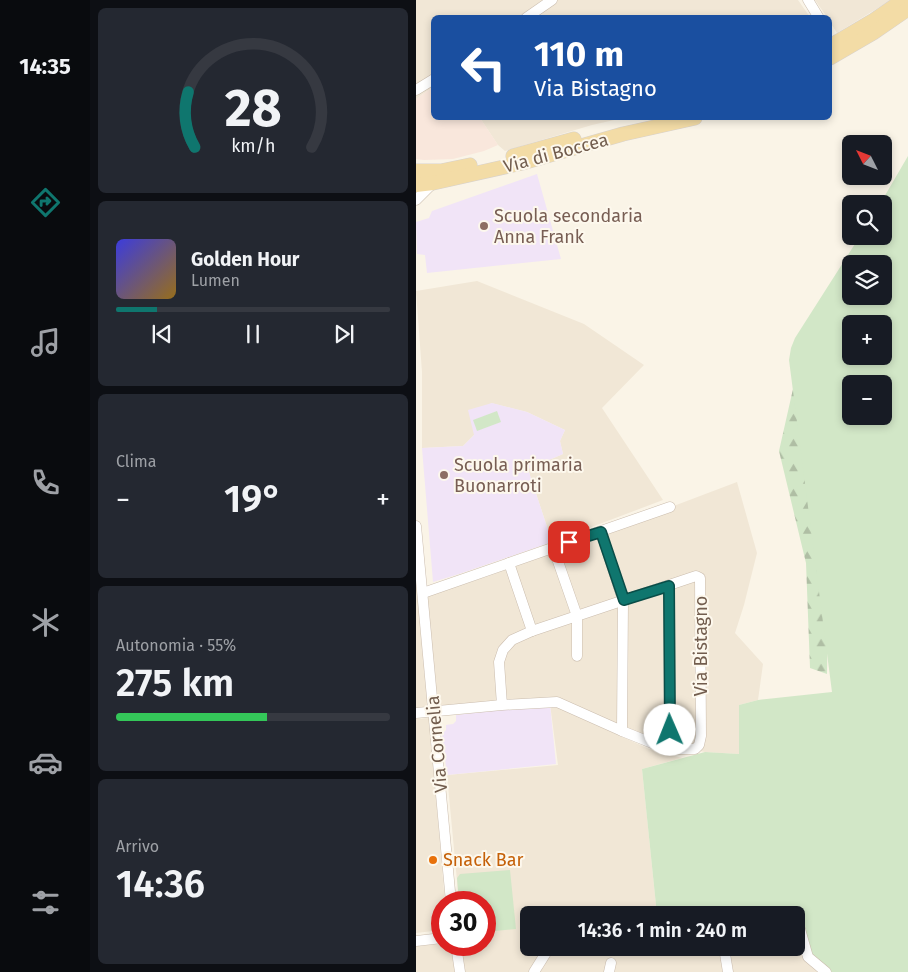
<!DOCTYPE html>
<html lang="it">
<head>
<meta charset="utf-8">
<style>
	body { margin:0; font-family:"Fira Sans",sans-serif; background:#242831; color:#f1f3f6; height:100vh; display:flex; flex-direction:column; font-size:19px; white-space:nowrap }
	* { box-sizing:border-box; margin:0 }
	p { font-size:16px; color:#9ea1a6 }
	.icon { flex:none; width:28px; height:28px; fill:none; stroke:currentColor; stroke-width:2; stroke-linecap:round; stroke-linejoin:round }
	.map { position:relative; flex:1; overflow:hidden }
	.drawer { display:flex; flex-direction:column; gap:8px; padding:8px; background:#0d0f14; width:326px }
	.drawer>* { flex:none }
	.top-card { position:absolute; left:15px; top:15px; width:401px; height:105px; border-radius:8px; box-shadow:0 2px 8px #0003; background:#1a4fa0; color:#fff; overflow:hidden }
	.needle { width:32px; rotate:312deg }
	.buttons { position:absolute; left:426px; top:135px; display:grid; gap:10px }
	.buttons a { display:grid; place-items:center; width:50px; height:50px; border-radius:8px; background:#171b24; box-shadow:0 2px 8px #0003; font-size:25px }
	.speed { position:absolute; left:15px; top:891px; display:flex; gap:10px; font-size:25px; font-weight:700; text-align:center }
	.speed>* { display:grid; place-content:center; width:65px; height:65px; border-radius:50%; background:#171b24; box-shadow:0 2px 8px #0003; line-height:1 }
	.speed .limit { border:8px solid #d22; background:#fff; color:#111 }
	.pin { position:absolute; display:grid; place-items:center; width:42px; height:42px; color:#fff; margin:-21px; border-radius:10px; box-shadow:0 2px 8px #0006 }
	.me { position:absolute; width:55px; margin:-28px; rotate:359deg; stroke-linejoin:round; filter:drop-shadow(0 0 4px #0008) }
	.turn { display:flex; align-items:center; gap:18px; height:105px; padding:0 20px; font-size:22px }
	.turn .icon { width:65px; height:65px; stroke-width:2.5 }
	.turn b { display:block; font-size:35px; line-height:42px }
	.big { font-size:38px; font-weight:600; line-height:1.1 }
	.drawer .widget { flex:1; display:flex; flex-direction:column; justify-content:center; gap:8px; min-width:0; padding:0 18px; border-radius:8px; background:#242831 }
	.drawer .dial { align-items:center; gap:0 }
	.dial svg { height:130px; overflow:visible; fill:none; stroke:#363941; stroke-width:7; stroke-linecap:round; text-anchor:middle }
	.dial text { fill:#f1f3f6; stroke:none }
	.song { display:flex; align-items:center; gap:15px }
	.cover { width:60px; height:60px; border-radius:8px; background:linear-gradient(135deg,hsl(240 70% 55%),hsl(40 70% 35%)) }
	.played { height:5px; border-radius:2px; background:linear-gradient(90deg,#0f766e 15%,#363941 15%) }
	.keys { display:flex; justify-content:space-around; direction:ltr }
	.heat { display:flex; justify-content:space-between; align-items:center; font-size:28px; direction:ltr }
	.charge { height:8px; border-radius:4px; background:linear-gradient(90deg,#34c759 55%,#363941 0) }
	.trip { position:absolute; left:104px; top:906px; width:285px; height:50px; border-radius:8px; background:#171b24; box-shadow:0 2px 8px #0003; font-weight:600; line-height:50px; text-align:center }
	main { display:flex; flex:1; min-height:0 }
	.tab-bar { display:flex; flex-direction:column; width:90px; justify-content:space-around; align-items:center; background:#090b0e; color:#9ea1a6 }
	.tab-bar .icon { width:35px; height:35px }
	.tab-bar .on { color:#0f766e }
	.tab-bar b { font-size:22px; color:#f1f3f6 }
	.map>svg:first-child { display:block }
</style>
</head>
<body>
<main>
<nav class="tab-bar">
<b>14:35</b>
<svg class="icon on" aria-label="directions" viewBox="0 0 24 24"><path d="M12 3l9 9-9 9-9-9zM9 14v-3h6M13 9l2 2-2 2"/></svg>
<svg class="icon" aria-label="music" viewBox="0 0 24 24"><path d="M9 18V5l10-2v13"/><circle cx="6" cy="18" r="3"/><circle cx="16" cy="16" r="3"/></svg>
<svg class="icon" aria-label="phone" viewBox="0 0 24 24"><path d="M5 4h4l2 5-3 2q2 4 5 5l2-3 5 2v4C11 20 4 13 5 4z"/></svg>
<svg class="icon" aria-label="climate" viewBox="0 0 24 24"><path d="M12 3v18M4 7l16 10M4 17L20 7"/></svg>
<svg class="icon" aria-label="car" viewBox="0 0 24 24"><path d="M5 17H2v-5l4-1 3-4h7l3 4 3 1v5h-3M9 17h6M6 11h13"/><circle cx="7" cy="17" r="2"/><circle cx="17" cy="17" r="2"/></svg>
<svg class="icon" aria-label="filters" viewBox="0 0 24 24"><path d="M4 7h16M4 17h16"/><circle cx="9" cy="7" r="2"/><circle cx="15" cy="17" r="2"/></svg>
</nav>
<section class="drawer">
<div class="widget dial"><svg viewBox="0 0 100 80">
<path d="M14 69A42 42 0 1 1 86 69"/>
<path d="M14 69A42 42 0 0 1 10 35" stroke="#0f766e"/>
<text x="50" y="56" font-size="32" font-weight="700">28</text>
<text x="50" y="72" font-size="11">km/h</text>
</svg></div>
<div class="widget">
<div class="song"><i class="cover"></i><div><b>Golden Hour</b><p>Lumen</p></div></div>
<div class="played"></div>
<div class="keys"><svg class="icon" aria-label="previous" viewBox="0 0 24 24"><path d="M18 5L8 12l10 7zM5 5v14"/></svg><svg class="icon" aria-label="pause" viewBox="0 0 24 24"><path d="M8 5v14M16 5v14"/></svg><svg class="icon" aria-label="next" viewBox="0 0 24 24"><path d="M6 5l10 7-10 7zM19 5v14"/></svg></div>
</div>
<div class="widget"><p>Clima</p>
<div class="heat"><a>−</a><b class="big">19°</b><a>+</a></div>
</div>
<div class="widget"><p>Autonomia · 55%</p><b class="big">275 km</b><div class="charge"></div></div>
<div class="widget"><p>Arrivo</p><b class="big">14:36</b></div>
</section>
<div class="map">
<svg width="492" height="972" viewBox="0 0 492 972">
	<defs>
		<pattern id="forest-firs" width="22" height="20" patternUnits="userSpaceOnUse" patternTransform="scale(1.25)"><rect width="22" height="20" fill="#d2e7c7"/><path d="M5 1l3.5 6h-7zM16 11l3.5 6h-7z" fill="#afbea4"/></pattern>
	</defs>
	<rect width="100%" height="100%" fill="#faf4e7"/>
	<g fill="#f1e7d6">
		<polygon points="0,0 382,0 394,17 18,18 17,87 0,99"/>
		<polygon points="399,0 475,0 421,33 414,22 414,18 411,17"/>
		<polygon points="64,118 207,118 176,125 89,151 82,145"/>
		<polygon points="61,281 168,324 228,365 186,408 247,500 136,542 112,469 147,454 144,441 149,430 111,412 75,403 58,435 47,446 6,448 6,372 0,291"/>
		<polygon points="321,482 341,553 328,605 319,633 347,664 342,700 323,705 323,754 289,752 248,744 145,700 22,707 11,596 73,576"/>
		<polygon points="0,573 13,712 0,713"/>
		<polygon points="134,704 233,749 266,758 226,769 241,915 112,915 112,948 129,948 114,972 48,972 46,945 69,945 69,902 43,902 31,775 142,765"/>
		<polygon points="13,718 29,902 26,902 26,930 0,933 0,719"/>
		<polygon points="380,931 404,972 123,972 139,948 380,948"/>
		<polygon points="26,944 36,945 40,972 0,972 0,946"/>
	</g>
	<polygon fill="#f9e7dc" points="17,87 18,118 64,118 82,145 68,151 37,159 8,160 0,159 0,99"/>
	<g fill="#f1e4f7">
		<polygon points="121,174 145,259 11,273 9,255 1,254 0,222 13,218 16,211"/>
		<polygon points="76,403 111,412 149,430 144,441 147,454 112,469 136,542 43,574 17,582 6,448 47,446 58,435 52,410"/>
		<polygon points="134,704 140,764 31,775 26,734 30,730 30,725 37,724 40,721 40,715"/>
	</g>
	<polygon fill="url(#forest-firs)" points="379,380 413,529 411,674 394,668 390,563 363,451"/>
	<g fill="#d2e7c7" fill-rule="evenodd">
		<path d="M492,156v816h-76l-21,-17 -12,-41 -142,1 -15,-146 63,-17 34,2v-49l19,-5 74,-8 -43,-332 2,-12 4,-10 65,-102h24v-32h-4zM435,264h33v32h-33zM435,324h33v32h-33zM435,384h33v32h-33z"/>
		<polygon points="81,411 85,422 61,431 57,420"/>
		<polygon points="94,870 100,929 69,932 69,902 43,902 41,878 44,874"/>
	</g>
	<g fill="none" stroke-linecap="round" stroke-linejoin="round">
		<defs>
			<g id="minor">
				<polyline points="392,0 403,18"/>
				<polyline points="110,18 136,0"/>
				<polyline points="0,90 18,79"/>
				<polyline points="0,200 17,183"/>
				<polyline points="0,526 35,902"/>
				<polyline points="185,532 207,600 206,731"/>
				<polyline points="137,547 161,616 161,656"/>
				<polyline points="93,563 116,631"/>
				<polyline points="253,586 254,749"/>
				<polyline points="7,593 254,507"/>
				<polyline points="0,713 86,705 83,662 87,650 96,640 116,631 280,576 284,578 285,736 283,745 279,749 254,749 246,747 206,731 141,702 86,705"/>
				<polyline points="380,924 384,929 392,957 410,972"/>
				<polyline points="0,941 26,938"/>
				<polyline points="40,945 44,972"/>
				<polyline points="308,948 312,972"/>
				<polyline points="118,972 133,948"/>
				<polyline points="193,972 195,963"/>
			</g>
			<g id="major">
				<polyline points="414,46 458,20 487,0"/>
				<polyline points="414,58 457,33 492,9"/>
				<polyline points="97,156 158,139"/>
				<polyline points="0,171 25,171 54,165"/>
				<polyline points="0,185 17,183 106,163 207,134 279,118"/>
			</g>
		</defs>
		<use href="#minor" stroke="#cbbdae" stroke-width="11"/>
		<use href="#major" stroke="#d8d2cd" stroke-width="15"/>
		<use href="#minor" stroke="#fff" stroke-width="10"/>
		<use href="#major" stroke="#f3dca6" stroke-width="14"/>
	</g>
	<g fill="none" stroke-linecap="round" stroke-linejoin="round">
		<defs>
			<polyline id="route" points="153,542 185,532 208,600 253,586 254,730"/>
		</defs>
		<use href="#route" stroke="#0a4d48" stroke-width="12"/>
		<use href="#route" stroke="#0f766e" stroke-width="9"/>
	</g>
	<g fill="#8d6e63" stroke="#fdf8ed" stroke-width="2">
		<circle cx="68" cy="226" r="5"/>
		<circle cx="28" cy="475" r="5"/>
	</g>
	<circle fill="#e8710a" stroke="#fdf8ed" stroke-width="2" cx="17" cy="860" r="5"/>
	<g text-anchor="middle" dominant-baseline="central" stroke-width="4" stroke-linejoin="round" paint-order="stroke">
		<g font-size="18" fill="#725d4e" stroke="#fdf8ed">
			<text transform="translate(140 153) rotate(-15)">Via di Boccea</text>
			<text transform="translate(285 646) rotate(-90)">Via Bistagno</text>
			<text transform="translate(21 744) rotate(-95)">Via Cornelia</text>
		</g>
		<g font-size="18" fill="#785e54" stroke="#fdf8ed" text-anchor="start">
			<text x="78" y="216">Scuola secondaria<tspan x="78" dy="21">Anna Frank</tspan></text>
			<text x="38" y="465">Scuola primaria<tspan x="38" dy="21">Buonarroti</tspan></text>
		</g>
		<g font-size="18" fill="#c56008" stroke="#fdf8ed" text-anchor="start">
			<text x="27" y="860">Snack Bar</text>
		</g>
	</g>
</svg>
<div class="buttons">
<a><svg class="needle" viewBox="-14 -14 28 28"><path d="M0-13l5 13h-10z" fill="#e53935"/><path d="M0 13l5-13h-10z" fill="#9ea1a6"/></svg></a>
<a><svg class="icon" aria-label="search" viewBox="0 0 24 24"><circle cx="10" cy="10" r="6"/><path d="M15 15l6 6"/></svg></a>
<a><svg class="icon" aria-label="layers" viewBox="0 0 24 24"><path d="M12 4l9 5-9 5-9-5zM3 14l9 5 9-5"/></svg></a>
<a>+</a>
<a>−</a>
</div>
<div class="speed"><div class="limit">30</div></div>
<div class="pin" style="left:153px;top:542px;background:#d93025"><svg class="icon" aria-label="arrive" viewBox="0 0 24 24"><path d="M6 21V4h12l-3 4 3 4H6"/></svg></div>
<svg class="me" style="left:254px;top:730px" viewBox="-20 -20 40 40"><circle r="19" fill="#fff"/><path d="M0-13L10 11 0 6-10 11z" fill="#0f766e"/></svg>
<div class="trip">14:36 · 1 min · 240 m</div>
<div class="top-card">
<div class="turn"><svg class="icon" aria-label="left" viewBox="0 0 24 24"><path d="M17 20v-9H6M10 6l-5 5 5 5"/></svg><div><b>110 m</b>Via Bistagno</div></div>
</div>
</div>
</main>
</body>
</html>
